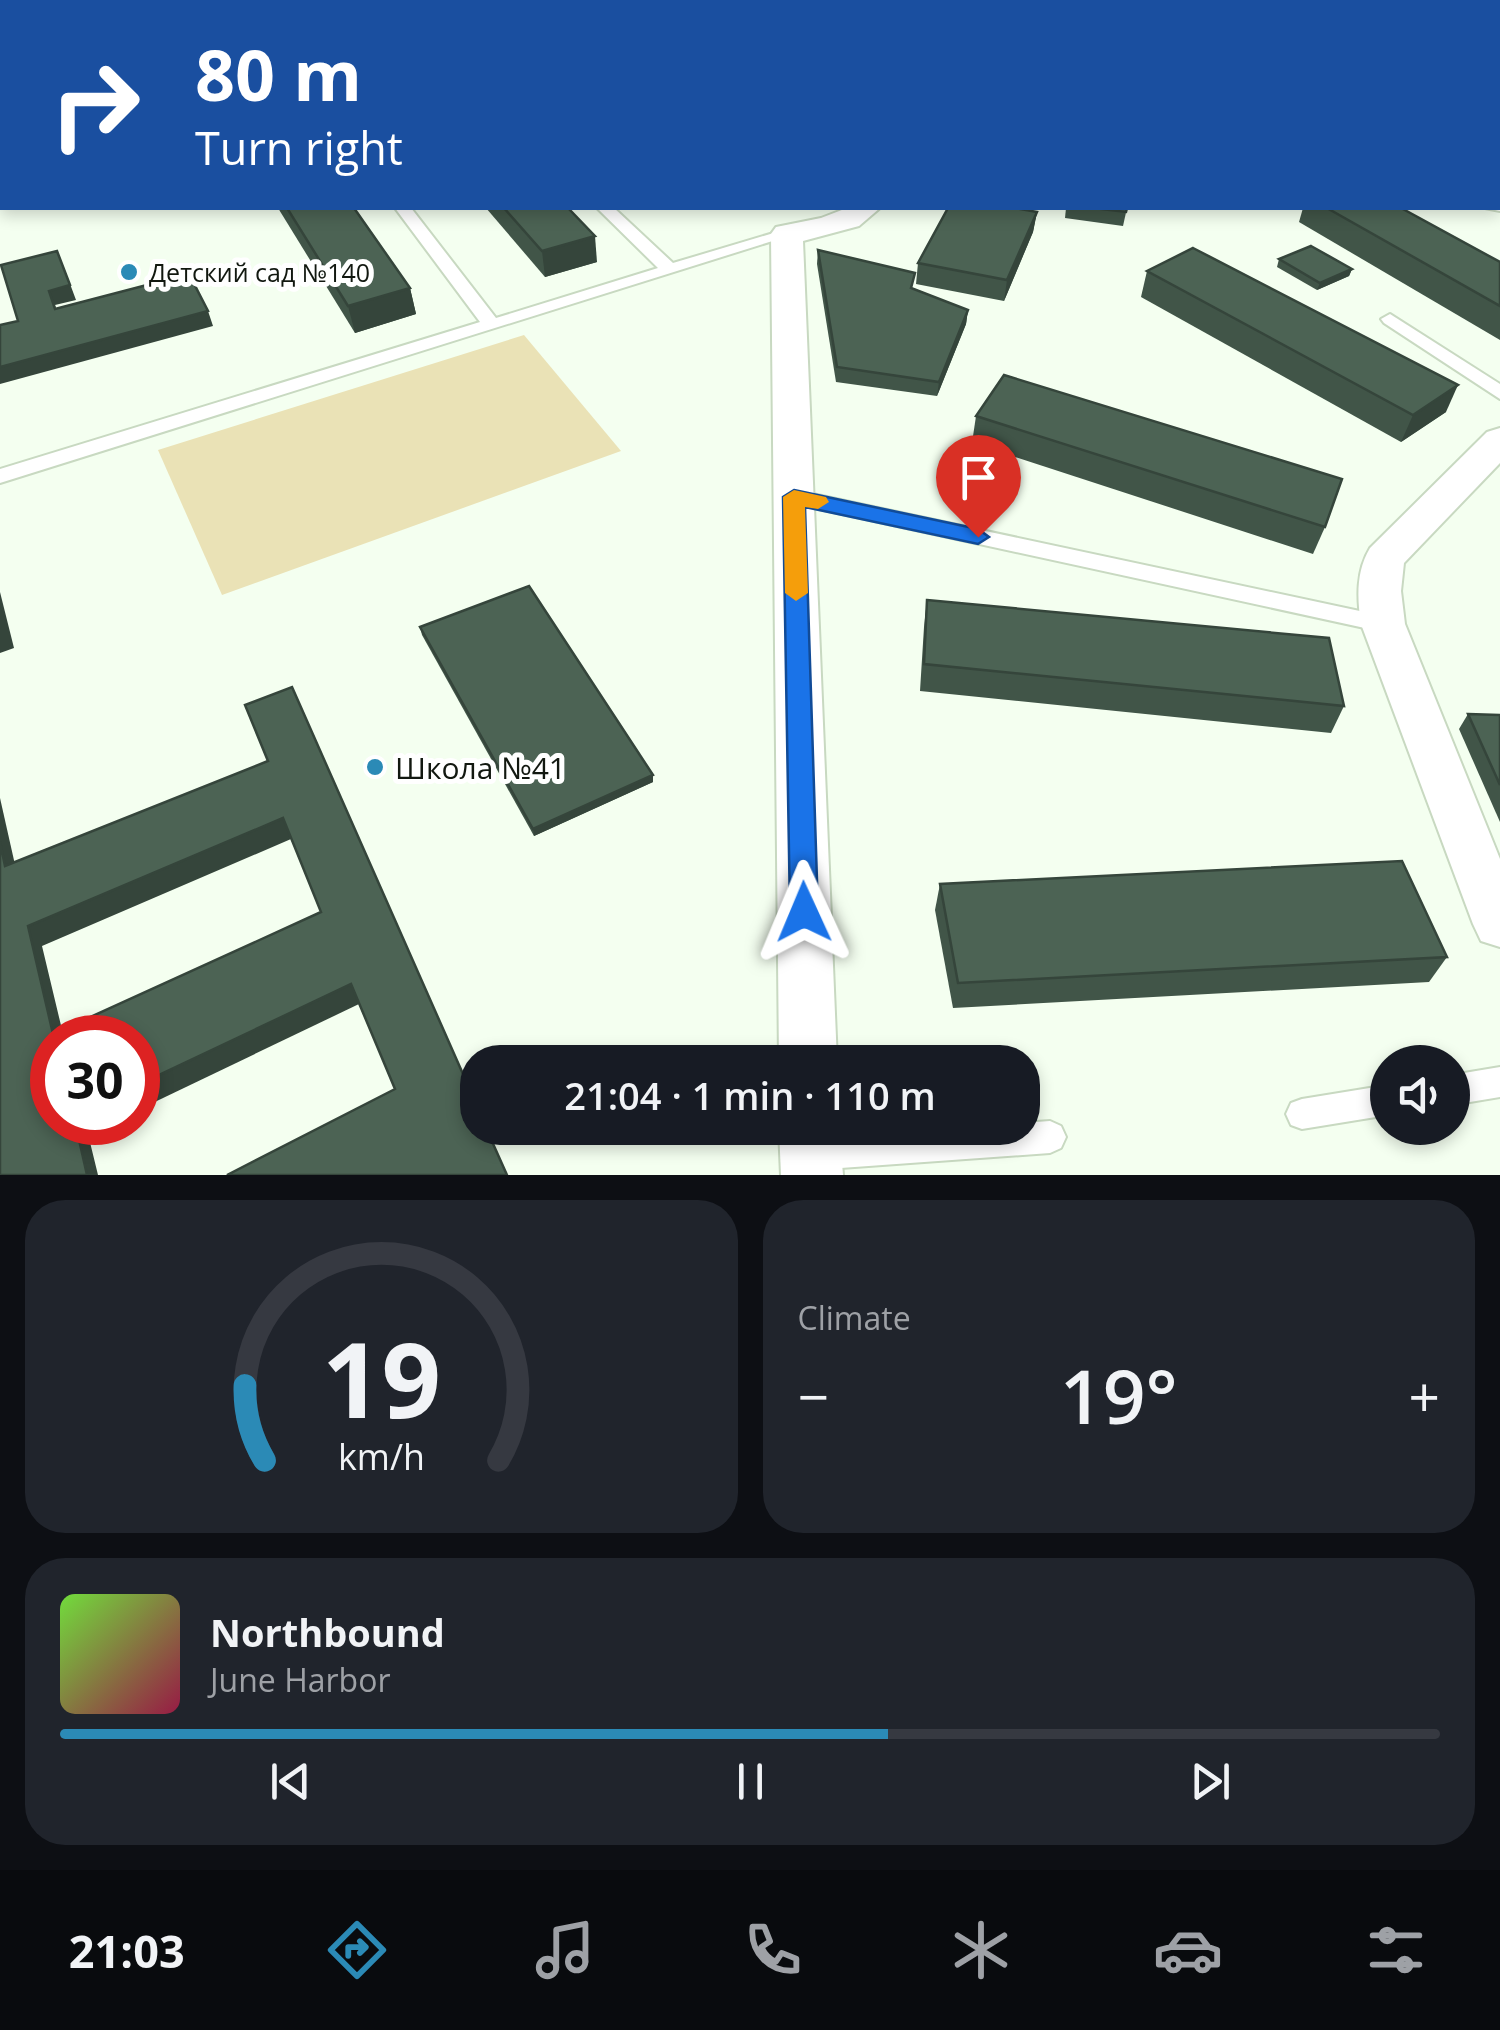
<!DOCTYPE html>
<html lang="en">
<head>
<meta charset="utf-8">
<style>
	body { margin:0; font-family:"Open Sans",sans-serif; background:#20242c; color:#f1f3f6; height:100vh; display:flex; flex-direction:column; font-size:38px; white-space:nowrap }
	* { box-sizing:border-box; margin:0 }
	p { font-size:32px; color:#9ea1a6 }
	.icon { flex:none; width:55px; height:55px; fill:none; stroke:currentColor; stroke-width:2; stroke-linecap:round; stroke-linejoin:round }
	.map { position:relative; height:1175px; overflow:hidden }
	.sheet { display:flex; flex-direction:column; gap:25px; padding:25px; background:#0d0f14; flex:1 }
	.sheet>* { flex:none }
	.banner { position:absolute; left:0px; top:0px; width:1500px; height:210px; box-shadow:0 5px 15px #0003; background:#1a4fa0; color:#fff; overflow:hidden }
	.controls { position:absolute; left:1370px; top:1045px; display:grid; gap:20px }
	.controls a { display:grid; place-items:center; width:100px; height:100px; border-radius:50%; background:#171b24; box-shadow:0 5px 15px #0003; font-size:50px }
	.speed { position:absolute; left:30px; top:1015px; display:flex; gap:20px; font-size:50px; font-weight:700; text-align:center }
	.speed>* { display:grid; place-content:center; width:130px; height:130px; border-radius:50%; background:#171b24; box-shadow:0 5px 15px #0003; line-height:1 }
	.speed .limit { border:15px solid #d22; background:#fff; color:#111 }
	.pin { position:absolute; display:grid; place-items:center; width:85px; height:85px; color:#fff; margin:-102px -42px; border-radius:50% 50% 50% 0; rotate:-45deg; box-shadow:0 0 10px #0007 }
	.pin .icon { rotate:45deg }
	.me { position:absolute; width:110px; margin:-55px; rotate:359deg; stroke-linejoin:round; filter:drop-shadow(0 0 8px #0008) }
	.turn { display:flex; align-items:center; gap:35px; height:210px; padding:0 30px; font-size:45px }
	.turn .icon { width:130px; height:130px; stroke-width:2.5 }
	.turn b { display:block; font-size:70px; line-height:85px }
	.big { font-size:75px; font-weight:600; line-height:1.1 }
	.sheet .tile { flex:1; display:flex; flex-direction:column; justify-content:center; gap:15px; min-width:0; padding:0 35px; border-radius:40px; background:#20242c }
	.sheet .dial { align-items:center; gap:0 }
	.dial svg { height:260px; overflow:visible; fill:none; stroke:#363941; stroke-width:7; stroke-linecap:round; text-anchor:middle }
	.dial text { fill:#f1f3f6; stroke:none }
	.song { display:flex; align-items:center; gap:30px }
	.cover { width:120px; height:120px; border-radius:15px; background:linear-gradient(135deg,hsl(100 70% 55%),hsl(340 70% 35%)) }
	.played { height:10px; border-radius:5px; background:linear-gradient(90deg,#2b8ab6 60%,#363941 60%) }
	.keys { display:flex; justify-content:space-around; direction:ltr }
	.heat { display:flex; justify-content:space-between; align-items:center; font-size:55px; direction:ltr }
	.sheet .tiles { flex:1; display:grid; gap:25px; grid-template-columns:1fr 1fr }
	.tile:last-child { grid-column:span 2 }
	.trip { position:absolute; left:460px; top:1045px; width:580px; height:100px; border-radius:40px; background:#171b24; box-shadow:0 5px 15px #0003; font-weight:600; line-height:100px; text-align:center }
	.tab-bar { display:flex; height:160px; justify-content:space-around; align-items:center; background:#090b0e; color:#9ea1a6 }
	.tab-bar .icon { width:70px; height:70px }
	.tab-bar .current { color:#2b8ab6 }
	.tab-bar b { font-size:45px; color:#f1f3f6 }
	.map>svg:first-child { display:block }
</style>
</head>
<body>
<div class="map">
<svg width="1500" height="1175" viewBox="0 0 1500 1175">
	<rect width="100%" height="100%" fill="#f4fff0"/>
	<polygon fill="#eae2b6" points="524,335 621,451 222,595 158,450"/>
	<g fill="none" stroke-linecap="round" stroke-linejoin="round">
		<defs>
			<g id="lane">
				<polygon points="901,0 922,0 923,2 902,2"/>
				<polygon points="0,23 2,24 2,32 0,31"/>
				<polygon points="395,208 411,208 496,318 658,268 597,208 614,208 673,263 787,229 795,234 0,483 0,469 480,322"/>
				<polygon points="1390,314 1500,384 1500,399 1384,323 1381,319"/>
				<polygon points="794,490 1383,616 1391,618 1395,624 1391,630 1383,632 787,502 784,497"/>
				<polygon points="1500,1067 1500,1097 1452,1105 1452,1075"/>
				<polygon points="1388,1085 1388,1115 1302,1129 1291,1125 1286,1114 1291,1103 1302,1099"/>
				<polygon points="1050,1121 1061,1126 1066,1137 1061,1148 1050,1153 813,1170 802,1165 797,1154 802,1143 813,1138 961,1128 1022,1128 1022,1123"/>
			</g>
			<g id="street">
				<polygon points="1498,140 1500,141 1500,159 1498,158"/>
				<polygon points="2,156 2,174 0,175 0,157"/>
				<polygon points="847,208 880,208 859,226 803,241 837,1062 779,1062 771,234 776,227 821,218"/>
				<path d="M1500,428v35l-96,100 -3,28 4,33 95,235v88l-19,-6 -8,-17 -112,-300c-4,-26 -5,-53 9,-76l117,-116z"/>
				<polygon points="779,1128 839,1128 843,1175 781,1175"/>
			</g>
			<g id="secondary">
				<polygon points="261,0 304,0 306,2 262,2"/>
				<polygon points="360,0 403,0 405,2 361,2"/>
				<polygon points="1498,187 1500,211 1485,208 1498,208"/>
			</g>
		</defs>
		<use href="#lane" stroke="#c8d9c1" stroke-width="4"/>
		<use href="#street" stroke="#c8d9c1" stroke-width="4"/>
		<use href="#secondary" stroke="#c8d9c1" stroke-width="4"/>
		<use href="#lane" fill="#fff" fill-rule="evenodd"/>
		<use href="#street" fill="#fff" fill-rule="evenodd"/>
		<use href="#secondary" fill="#fff" fill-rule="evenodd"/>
	</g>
	<g fill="#415548">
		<polygon points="0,0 150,0 163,2 2,2 2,12 0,12"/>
		<polygon points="574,0 637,0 635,1 614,2 587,2"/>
		<polygon points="733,0 893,0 902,2 733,2"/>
		<polygon points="981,0 1058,0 1055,2 990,2"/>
		<polygon points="1212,0 1322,0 1313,2 1217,2"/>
		<polygon points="1480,0 1500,0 1500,7 1498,6 1498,2 1488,2"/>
		<polygon points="1500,22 1500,48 1498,47 1498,28"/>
		<polygon points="1498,66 1500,68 1500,122 1498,121"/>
		<polygon points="278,208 354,208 410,288 416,314 355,333"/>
		<polygon points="486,208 568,208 597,262 545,277"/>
		<polygon points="1066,208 1127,208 1123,226 1065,218"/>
		<polygon points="1303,208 1401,208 1500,262 1500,340 1299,222"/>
		<polygon points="1037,212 1033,232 1004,301 916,284 918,263"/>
		<polygon points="818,250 968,310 966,324 937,396 836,382 817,264"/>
		<polygon points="1279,259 1352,269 1349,276 1317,290 1277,267"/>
		<polygon points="1147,271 1446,412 1401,442 1141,297"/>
		<polygon points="976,416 1325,527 1313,554 972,443"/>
		<polygon points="927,600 1344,706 1331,733 920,691 924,627"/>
		<polygon points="420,627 653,782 534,836 422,635"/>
		<polygon points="1468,714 1500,715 1500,822 1459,729"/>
		<polygon points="940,884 1447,957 1429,982 953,1008 935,910"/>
	</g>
	<g fill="#35453b">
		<polygon points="1041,0 1058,0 1055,2 1040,2"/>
		<polygon points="1281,0 1322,0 1313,2 1272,2"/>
		<polygon points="1037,212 1033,232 1004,301 1007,280"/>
		<polygon points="595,236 597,262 545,277 542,251"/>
		<polygon points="63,265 76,300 55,305 61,323 49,291"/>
		<polygon points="1352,269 1349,276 1317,290 1320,283"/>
		<polygon points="410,288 416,314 355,333 348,306"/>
		<polygon points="968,310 966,324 937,396 939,382"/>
		<polygon points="208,311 213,326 0,384 0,367"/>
		<polygon points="1458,385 1446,412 1401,442 1413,415"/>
		<polygon points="0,592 14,648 0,653"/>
		<polygon points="653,775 653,782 534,836 533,829"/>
		<polygon points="0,798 20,887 5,866 0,842"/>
		<polygon points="283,818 291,839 42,946 64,1038 53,1034 28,926"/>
		<polygon points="351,984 359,1004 138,1110 138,1085"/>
		<polygon points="75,1122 112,1122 88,1134 98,1175 87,1175"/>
	</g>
	<g fill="#4c6354" stroke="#35453b" stroke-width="2.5" fill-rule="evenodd">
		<polygon points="43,0 150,0 163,2 55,2"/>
		<polygon points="748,0 785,0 785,2 758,2"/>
		<polygon points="805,0 893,0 902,2 815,2"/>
		<polygon points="1240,0 1281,0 1272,2 1245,2"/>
		<polygon points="0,42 2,43 2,56 0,55"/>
		<polygon points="0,64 2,64 2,84 0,85"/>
		<polygon points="1498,66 1500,68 1500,94 1498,92"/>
		<polygon points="2,84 2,104 0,99 0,85"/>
		<polygon points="287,208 354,208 410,288 348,306"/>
		<polygon points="504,208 568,208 595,236 542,251"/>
		<polygon points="948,208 1015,208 1037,212 1007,280 918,263"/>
		<polygon points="1093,208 1127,208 1126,212"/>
		<polygon points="1327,208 1401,208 1500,262 1500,306"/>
		<polygon points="1311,246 1352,269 1320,283 1279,259"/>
		<polygon points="1193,248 1458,385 1413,415 1147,271"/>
		<polygon points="818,250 915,273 911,288 968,310 939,382 837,367"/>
		<polygon points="57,251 70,285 49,291 55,309 189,274 208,311 0,367 0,325 18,321 1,265"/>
		<polygon points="1004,375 1342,479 1325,527 976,416"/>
		<polygon points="529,586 653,775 533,829 420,627"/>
		<polygon points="927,600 1329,638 1344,706 924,664"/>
		<path d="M292,687l186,421v20h8l21,47h-280l168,-86 -44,-105 -213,101v-47h-86v84h23l12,53h-87v-333l5,24 263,-105 -23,-56zM283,818l38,94 -268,122 -25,-108z"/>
		<polygon points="1468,714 1500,715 1500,785"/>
		<polygon points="1402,861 1447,957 958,983 940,884"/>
	</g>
	<polygon fill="#1a73e8" stroke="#114b97" stroke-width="2.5" points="794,490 978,529 989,537 978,544 805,507 818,912 814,921 804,924 794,921 790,912 783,497"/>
	<polygon fill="#f59e0b" points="794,490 826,497 829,502 818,509 805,507 808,593 796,601 785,593 783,497"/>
	<g fill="#2b8ab6" stroke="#fff" stroke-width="4">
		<circle cx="129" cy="272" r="10"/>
		<circle cx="375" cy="767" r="10"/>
	</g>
	<g text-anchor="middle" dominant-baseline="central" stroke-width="10" stroke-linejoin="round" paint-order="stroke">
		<g font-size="25" fill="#121810" stroke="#fff" text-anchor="start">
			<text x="149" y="272">Детский сад №140</text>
		</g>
		<g font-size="30" fill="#121810" stroke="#fff" text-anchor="start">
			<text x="395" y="767">Школа №41</text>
		</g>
	</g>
</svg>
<div class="controls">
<a><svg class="icon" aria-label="sound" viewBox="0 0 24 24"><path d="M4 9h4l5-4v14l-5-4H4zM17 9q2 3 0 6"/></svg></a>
</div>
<div class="speed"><div class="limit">30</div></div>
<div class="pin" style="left:978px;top:537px;background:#d93025"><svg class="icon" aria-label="arrive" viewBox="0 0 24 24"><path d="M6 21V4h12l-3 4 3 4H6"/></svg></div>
<svg class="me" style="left:804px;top:912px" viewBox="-20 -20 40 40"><path d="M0-17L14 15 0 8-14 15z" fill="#1a73e8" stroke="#fff" stroke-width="4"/></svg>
<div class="trip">21:04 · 1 min · 110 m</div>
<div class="banner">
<div class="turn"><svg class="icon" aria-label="right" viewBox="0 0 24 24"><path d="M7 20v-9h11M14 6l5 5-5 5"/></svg><div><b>80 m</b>Turn right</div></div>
</div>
</div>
<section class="sheet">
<div class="tiles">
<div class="tile dial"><svg viewBox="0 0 100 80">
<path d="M14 69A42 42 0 1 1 86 69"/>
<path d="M14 69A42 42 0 0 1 8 46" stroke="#2b8ab6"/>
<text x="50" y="56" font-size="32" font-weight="700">19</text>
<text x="50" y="72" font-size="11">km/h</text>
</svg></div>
<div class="tile"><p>Climate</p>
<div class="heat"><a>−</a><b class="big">19°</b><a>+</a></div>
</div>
<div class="tile">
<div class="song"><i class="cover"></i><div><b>Northbound</b><p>June Harbor</p></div></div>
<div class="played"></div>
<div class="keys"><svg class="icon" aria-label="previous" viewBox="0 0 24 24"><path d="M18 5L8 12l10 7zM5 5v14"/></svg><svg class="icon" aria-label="pause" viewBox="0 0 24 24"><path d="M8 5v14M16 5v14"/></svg><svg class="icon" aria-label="next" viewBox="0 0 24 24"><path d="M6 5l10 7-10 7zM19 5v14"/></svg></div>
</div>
</div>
</section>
<nav class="tab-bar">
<b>21:03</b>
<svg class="icon current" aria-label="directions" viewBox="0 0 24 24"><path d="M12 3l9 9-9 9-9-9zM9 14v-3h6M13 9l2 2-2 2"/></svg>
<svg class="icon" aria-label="music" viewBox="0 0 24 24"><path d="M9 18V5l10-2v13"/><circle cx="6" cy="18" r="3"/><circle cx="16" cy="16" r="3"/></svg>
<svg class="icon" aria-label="phone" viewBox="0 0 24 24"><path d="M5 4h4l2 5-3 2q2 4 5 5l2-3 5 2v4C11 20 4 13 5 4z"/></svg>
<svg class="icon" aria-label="climate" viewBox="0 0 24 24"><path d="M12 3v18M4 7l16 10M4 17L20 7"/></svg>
<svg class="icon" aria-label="car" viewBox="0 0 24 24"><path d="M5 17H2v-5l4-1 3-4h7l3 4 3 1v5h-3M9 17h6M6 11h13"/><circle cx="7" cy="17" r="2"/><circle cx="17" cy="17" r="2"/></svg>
<svg class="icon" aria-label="filters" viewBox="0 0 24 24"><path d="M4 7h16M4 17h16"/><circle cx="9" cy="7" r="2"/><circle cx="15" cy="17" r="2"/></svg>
</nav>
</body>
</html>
